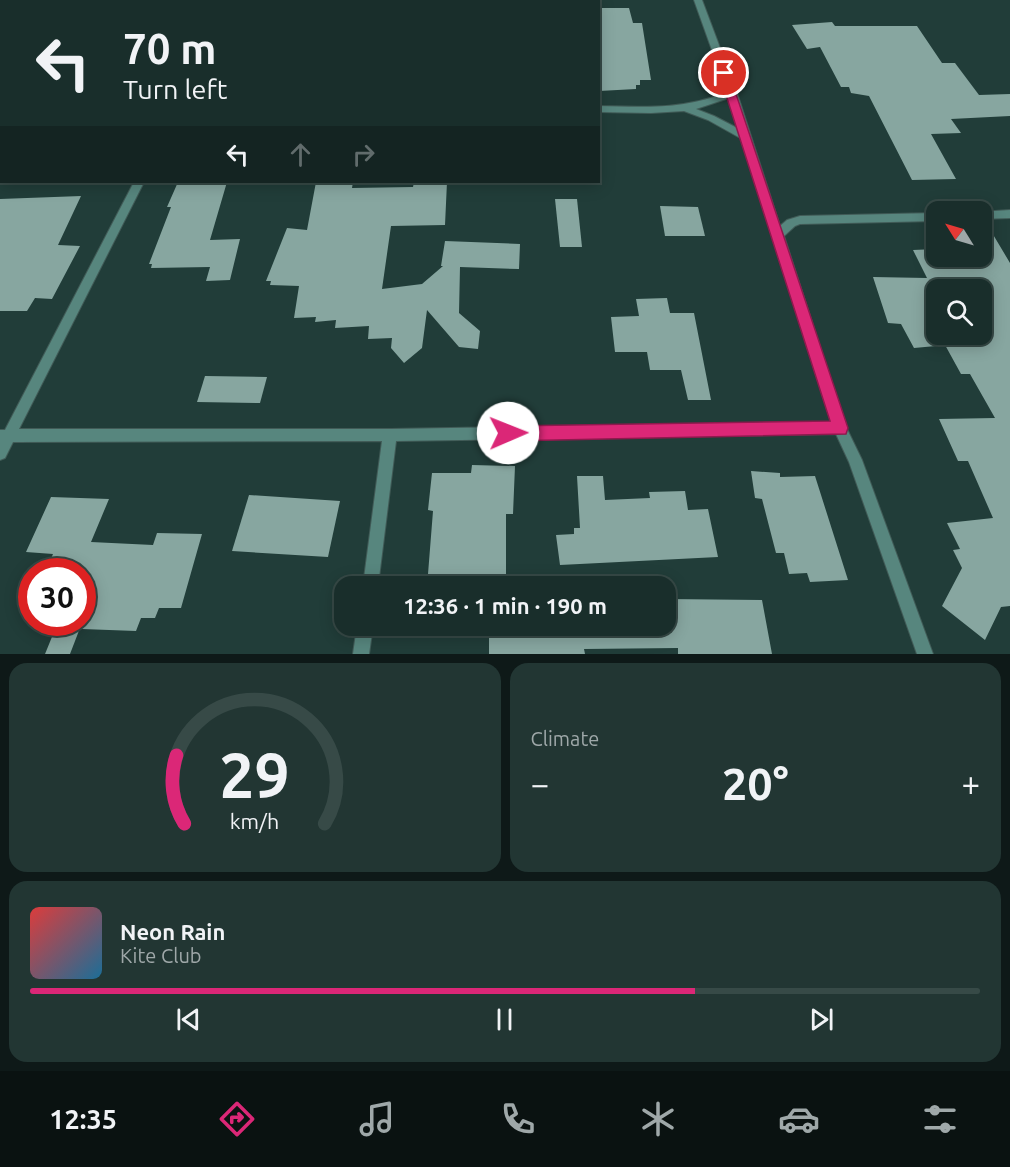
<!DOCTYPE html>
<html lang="en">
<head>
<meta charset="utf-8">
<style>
	body { margin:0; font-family:Ubuntu,sans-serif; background:#223633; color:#f1f3f6; height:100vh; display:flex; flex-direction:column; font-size:22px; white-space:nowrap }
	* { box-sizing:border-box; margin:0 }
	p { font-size:20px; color:#9fa8a9 }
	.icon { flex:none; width:33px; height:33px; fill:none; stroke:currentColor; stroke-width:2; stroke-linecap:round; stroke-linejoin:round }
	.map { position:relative; height:654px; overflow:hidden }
	.side { display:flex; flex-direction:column; gap:9px; padding:9px; background:#0e1918; flex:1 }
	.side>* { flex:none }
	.banner { position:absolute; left:0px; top:0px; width:600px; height:183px; box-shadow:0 3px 15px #0003,0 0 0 2px #374a47; background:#192e2b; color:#f1f3f6; overflow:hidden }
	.needle { width:39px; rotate:307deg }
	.controls { position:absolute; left:926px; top:201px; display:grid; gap:12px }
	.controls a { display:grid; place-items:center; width:66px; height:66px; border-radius:12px; background:#192e2b; box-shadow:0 3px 15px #0003,0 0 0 2px #374a47; font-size:30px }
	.speed { position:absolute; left:18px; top:558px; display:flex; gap:12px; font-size:30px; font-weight:700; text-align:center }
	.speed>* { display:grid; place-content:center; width:78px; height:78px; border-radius:50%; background:#192e2b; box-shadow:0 3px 15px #0003,0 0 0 2px #374a47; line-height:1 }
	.speed .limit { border:9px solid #d22; background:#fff; color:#111 }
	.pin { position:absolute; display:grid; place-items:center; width:51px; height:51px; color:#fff; margin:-26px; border:3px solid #fff; border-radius:50%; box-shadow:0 2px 6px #0007 }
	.me { position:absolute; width:66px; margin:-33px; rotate:89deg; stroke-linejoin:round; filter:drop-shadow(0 0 4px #0008) }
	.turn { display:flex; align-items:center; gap:21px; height:126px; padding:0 24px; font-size:27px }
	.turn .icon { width:78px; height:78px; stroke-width:2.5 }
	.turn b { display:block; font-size:42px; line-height:51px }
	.lanes { display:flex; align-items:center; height:57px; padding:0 24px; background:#0003; justify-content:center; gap:30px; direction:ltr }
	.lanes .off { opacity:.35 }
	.big { font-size:45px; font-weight:600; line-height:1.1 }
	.side .card { flex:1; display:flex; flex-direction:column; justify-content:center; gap:9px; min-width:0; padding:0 21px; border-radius:18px; background:#223633 }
	.side .dial { align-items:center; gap:0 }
	.dial svg { height:156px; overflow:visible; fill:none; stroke:#374a47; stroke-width:7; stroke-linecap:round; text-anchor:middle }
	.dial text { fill:#f1f3f6; stroke:none }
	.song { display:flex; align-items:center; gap:18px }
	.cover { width:72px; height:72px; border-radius:9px; background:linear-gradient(135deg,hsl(0 70% 55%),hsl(200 70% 35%)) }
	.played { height:6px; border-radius:3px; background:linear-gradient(90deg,#db2777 70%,#374a47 70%) }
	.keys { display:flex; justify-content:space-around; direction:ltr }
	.heat { display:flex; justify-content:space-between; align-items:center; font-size:33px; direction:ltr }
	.side .tiles { flex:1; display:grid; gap:9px; grid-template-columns:1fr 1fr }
	.card:last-child { grid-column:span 2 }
	.trip { position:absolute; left:334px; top:576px; width:342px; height:60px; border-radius:18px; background:#192e2b; box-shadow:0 3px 15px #0003,0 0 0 2px #374a47; font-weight:600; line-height:60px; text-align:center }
	.dock { display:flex; height:96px; justify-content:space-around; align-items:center; background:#0a1211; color:#9fa8a9 }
	.dock .icon { width:42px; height:42px }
	.dock .on { color:#db2777 }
	.dock b { font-size:27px; color:#f1f3f6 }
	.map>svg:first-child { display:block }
</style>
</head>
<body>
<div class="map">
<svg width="1010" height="654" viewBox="0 0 1010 654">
	<rect width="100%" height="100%" fill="#213d39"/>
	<g fill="#87a6a0">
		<polygon points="598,8 629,8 633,23 642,23 651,80 640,80 640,85 636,85 636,89 599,91"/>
		<polygon points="832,22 835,26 917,26 942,63 955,63 979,95 1010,94 1010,116 951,119 961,133 931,134 956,179 912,180 869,96 851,93 849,87 841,87 820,47 807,49 792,25"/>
		<polygon points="178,182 227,182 210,240 240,239 230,280 206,281 210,267 151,268 152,264 149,264 171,207 167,207"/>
		<polygon points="316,182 353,182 352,188 413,187 414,182 447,182 445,225 391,226 382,289 422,284 443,266 441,266 445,241 520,244 519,269 460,267 459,313 480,331 478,349 459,347 427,310 422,348 404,363 391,348 392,338 368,339 369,326 335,328 336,320 315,322 316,317 294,318 299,286 270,285 271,281 266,281 287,228 307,230"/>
		<polygon points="81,196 58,245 80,246 52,299 35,298 27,311 0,311 0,199"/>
		<polygon points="555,199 577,199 582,247 560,247"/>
		<polygon points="660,206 698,207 705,236 665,236"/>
		<polygon points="981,221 985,221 1010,263 1010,606 1001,607 985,640 942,606 962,568 953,550 960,549 947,523 993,518 968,461 958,461 939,419 995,418 970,374 961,374 939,334 981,334 981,290 936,290 936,346 914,348 901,324 888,323 873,277 927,278 913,250 936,249 936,256 981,256"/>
		<polygon points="667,298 670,313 694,313 711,400 688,400 681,370 650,370 647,352 615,352 611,317 639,316 636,299"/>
		<polygon points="205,376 267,377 260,403 197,402"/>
		<polygon points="472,465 515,466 513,514 506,514 506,574 428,574 433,511 428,510 432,473 471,473"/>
		<polygon points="751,471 780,473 780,477 815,476 848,580 810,582 807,573 789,574 784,553 776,553 762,499 755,498"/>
		<polygon points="577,476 603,476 605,500 650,498 649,492 685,491 688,510 708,509 718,557 560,565 556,535 574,534 574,528 580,528"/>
		<polygon points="249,495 340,501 328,557 232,551"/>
		<polygon points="51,497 109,499 91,542 153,545 157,533 202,534 181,608 159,608 155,618 141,618 136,631 82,629 82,572 46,570 53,554 26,552"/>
		<polygon points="666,599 762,600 772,654 678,654 678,648 584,649 585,654 489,654 489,626 666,626"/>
		<polygon points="56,627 80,628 70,654 45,654"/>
	</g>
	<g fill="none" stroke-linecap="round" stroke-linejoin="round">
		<defs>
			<g id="street">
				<rect x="441" y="0" width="8" height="2"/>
				<path d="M694,0h8l35,93 43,133 7,-6 13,-4 136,-3v8l-136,3 -5,2 -11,10 62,191 16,33 71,194h-16l-68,-192 -13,-28 -440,7 -18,145h-15l19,-145 -369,1 -8,16 -5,2v-30h5l129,-248h10l-125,247h371l441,-7 -89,-283 -34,-19 -24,-9 -33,2 -53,-1v-6c45,1 87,4 129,-14zM729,98l10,31 -25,-13 -18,-7z"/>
				<rect x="0" y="94" width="2" height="6"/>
				<polygon points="1010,210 1010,218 981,219 981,212 979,212"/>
				<polygon points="357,626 373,626 369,654 353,654"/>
			</g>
		</defs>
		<use href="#street" stroke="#415b57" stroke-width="2"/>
		<use href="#street" fill="#57867e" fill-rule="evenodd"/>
	</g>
	<polygon fill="#db2777" stroke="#8e194d" stroke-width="1.5" points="724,70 729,73 848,428 846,434 508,441 503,439 501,433 503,428 508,426 830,421 719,73"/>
</svg>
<div class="controls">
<a><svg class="needle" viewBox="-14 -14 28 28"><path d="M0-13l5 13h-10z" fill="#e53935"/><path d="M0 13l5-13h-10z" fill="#9fa8a9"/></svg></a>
<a><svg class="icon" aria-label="search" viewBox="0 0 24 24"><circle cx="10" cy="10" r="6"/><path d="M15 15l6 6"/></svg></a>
</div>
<div class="speed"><div class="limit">30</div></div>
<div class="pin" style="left:724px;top:73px;background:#d93025"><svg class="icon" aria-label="arrive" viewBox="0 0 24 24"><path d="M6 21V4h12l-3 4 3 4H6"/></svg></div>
<svg class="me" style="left:508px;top:433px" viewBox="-20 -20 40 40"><circle r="19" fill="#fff"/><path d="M0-13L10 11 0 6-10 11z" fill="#db2777"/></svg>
<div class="trip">12:36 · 1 min · 190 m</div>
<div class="banner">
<div class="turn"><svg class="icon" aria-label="left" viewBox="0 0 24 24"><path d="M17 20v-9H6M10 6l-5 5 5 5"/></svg><div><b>70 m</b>Turn left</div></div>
<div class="lanes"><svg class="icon" aria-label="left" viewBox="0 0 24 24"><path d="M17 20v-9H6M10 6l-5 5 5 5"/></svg><svg class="icon off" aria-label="ahead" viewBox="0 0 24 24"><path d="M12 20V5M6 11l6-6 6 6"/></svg><svg class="icon off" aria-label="right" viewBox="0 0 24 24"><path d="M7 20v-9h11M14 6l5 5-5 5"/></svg></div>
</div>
</div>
<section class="side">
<div class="tiles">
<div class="card dial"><svg viewBox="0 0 100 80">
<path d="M14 69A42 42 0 1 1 86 69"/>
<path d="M14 69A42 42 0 0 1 10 34" stroke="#db2777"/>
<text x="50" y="56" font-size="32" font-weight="700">29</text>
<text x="50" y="72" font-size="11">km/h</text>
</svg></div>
<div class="card"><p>Climate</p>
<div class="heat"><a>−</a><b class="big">20°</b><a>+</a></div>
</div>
<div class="card">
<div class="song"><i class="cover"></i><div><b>Neon Rain</b><p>Kite Club</p></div></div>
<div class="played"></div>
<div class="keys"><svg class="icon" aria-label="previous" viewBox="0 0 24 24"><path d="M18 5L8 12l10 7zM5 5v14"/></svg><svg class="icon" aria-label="pause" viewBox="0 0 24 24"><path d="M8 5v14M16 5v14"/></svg><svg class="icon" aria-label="next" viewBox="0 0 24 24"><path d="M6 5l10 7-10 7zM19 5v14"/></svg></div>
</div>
</div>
</section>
<nav class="dock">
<b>12:35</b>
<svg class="icon on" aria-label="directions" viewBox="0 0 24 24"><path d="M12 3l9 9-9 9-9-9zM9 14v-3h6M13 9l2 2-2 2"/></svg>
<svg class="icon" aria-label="music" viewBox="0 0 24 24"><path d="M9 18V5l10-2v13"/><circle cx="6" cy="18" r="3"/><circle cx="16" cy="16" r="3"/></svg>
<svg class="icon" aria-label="phone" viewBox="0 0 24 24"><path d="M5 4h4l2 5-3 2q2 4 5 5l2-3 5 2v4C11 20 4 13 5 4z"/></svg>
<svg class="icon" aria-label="climate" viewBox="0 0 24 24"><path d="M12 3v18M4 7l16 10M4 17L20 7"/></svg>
<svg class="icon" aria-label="car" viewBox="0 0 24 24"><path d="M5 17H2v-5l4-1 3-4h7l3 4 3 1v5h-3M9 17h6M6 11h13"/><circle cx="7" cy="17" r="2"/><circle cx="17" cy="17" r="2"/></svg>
<svg class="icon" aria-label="filters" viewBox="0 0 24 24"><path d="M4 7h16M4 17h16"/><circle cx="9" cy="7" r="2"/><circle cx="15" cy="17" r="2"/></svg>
</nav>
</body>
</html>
